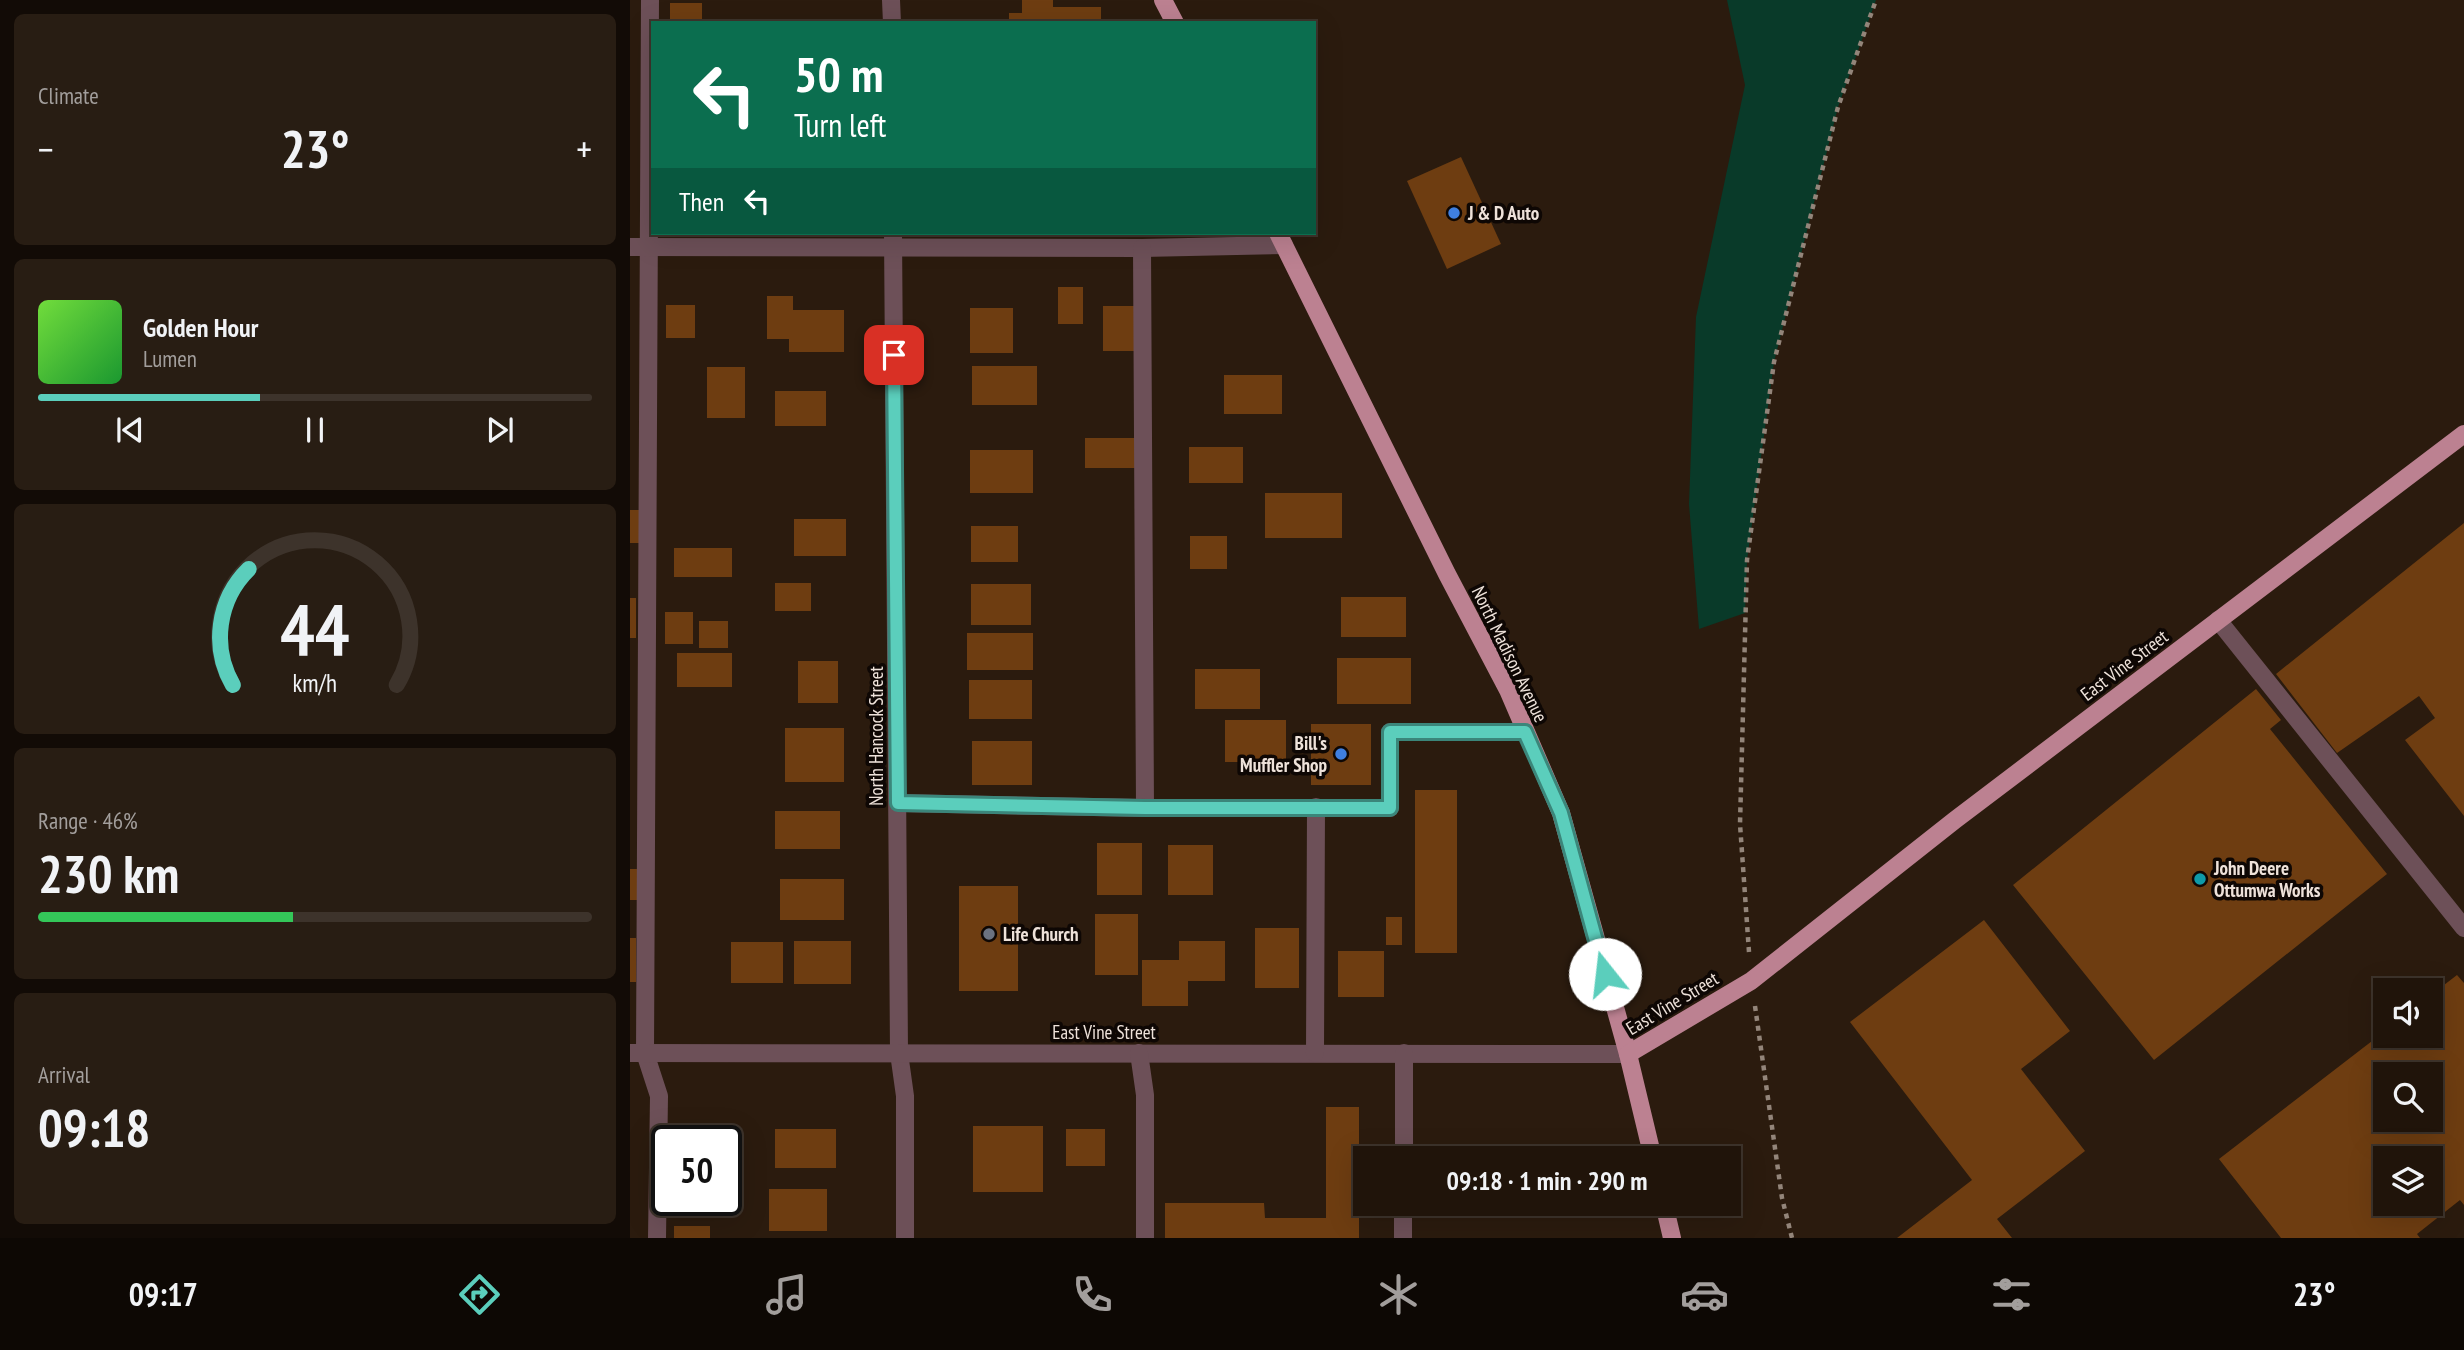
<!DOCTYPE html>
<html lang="en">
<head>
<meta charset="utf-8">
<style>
	body { margin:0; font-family:"PT Sans Narrow",sans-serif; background:#281d13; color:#f1f3f6; height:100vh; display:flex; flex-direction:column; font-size:26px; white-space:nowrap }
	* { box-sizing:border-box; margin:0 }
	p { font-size:23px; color:#a29e9c }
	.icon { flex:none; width:38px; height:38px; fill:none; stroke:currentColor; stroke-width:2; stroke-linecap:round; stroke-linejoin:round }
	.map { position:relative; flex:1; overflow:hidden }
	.drawer { display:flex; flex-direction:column; gap:14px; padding:14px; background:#120b06; width:630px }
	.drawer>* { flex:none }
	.banner { position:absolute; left:21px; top:21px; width:665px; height:214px; border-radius:0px; box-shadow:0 7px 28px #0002,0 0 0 2px #3d332b; background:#0b6e4f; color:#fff; overflow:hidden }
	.fabs { position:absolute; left:1743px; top:978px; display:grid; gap:14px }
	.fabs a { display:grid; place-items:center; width:70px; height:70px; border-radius:0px; background:#20140a; box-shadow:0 7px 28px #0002,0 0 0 2px #3d332b; font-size:35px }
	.speed { position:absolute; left:21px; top:1125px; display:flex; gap:14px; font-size:35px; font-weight:700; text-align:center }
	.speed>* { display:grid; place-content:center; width:91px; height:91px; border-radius:50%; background:#20140a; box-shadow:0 7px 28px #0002,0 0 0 2px #3d332b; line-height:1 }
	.speed .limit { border:4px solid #111; border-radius:10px; background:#fff; color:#111 }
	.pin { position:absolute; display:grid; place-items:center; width:60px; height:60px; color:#fff; margin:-30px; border-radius:14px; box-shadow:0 4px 10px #0006 }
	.me { position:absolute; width:77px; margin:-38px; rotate:344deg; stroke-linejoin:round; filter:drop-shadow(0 0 5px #0008) }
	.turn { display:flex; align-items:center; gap:24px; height:147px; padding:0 28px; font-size:32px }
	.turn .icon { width:91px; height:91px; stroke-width:2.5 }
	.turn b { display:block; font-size:49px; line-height:60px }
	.then { display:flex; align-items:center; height:66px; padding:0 28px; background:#0003; gap:14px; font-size:26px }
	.big { font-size:52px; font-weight:700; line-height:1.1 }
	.drawer .widget { flex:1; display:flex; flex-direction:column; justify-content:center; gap:10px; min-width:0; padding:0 24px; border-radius:10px; background:#281d13 }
	.drawer .dial { align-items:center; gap:0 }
	.dial svg { height:182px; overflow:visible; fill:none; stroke:#3d332b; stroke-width:7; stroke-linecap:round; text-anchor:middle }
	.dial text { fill:#f1f3f6; stroke:none }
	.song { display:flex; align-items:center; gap:21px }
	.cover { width:84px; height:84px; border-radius:10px; background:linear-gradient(135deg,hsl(100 70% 55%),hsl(130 70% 35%)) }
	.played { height:7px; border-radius:4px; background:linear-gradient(90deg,#5bcebc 40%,#3d332b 40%) }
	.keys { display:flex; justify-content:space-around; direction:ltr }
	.heat { display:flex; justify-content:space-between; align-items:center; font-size:38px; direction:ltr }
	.charge { height:10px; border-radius:5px; background:linear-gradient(90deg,#34c759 46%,#3d332b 0) }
	.trip { position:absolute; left:723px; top:1146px; width:388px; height:70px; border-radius:0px; background:#20140a; box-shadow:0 7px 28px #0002,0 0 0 2px #3d332b; font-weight:700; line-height:70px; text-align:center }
	.menu { display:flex; height:112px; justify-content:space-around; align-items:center; background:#0d0804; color:#a29e9c }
	.menu .icon { width:49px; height:49px }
	.menu .active { color:#5bcebc }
	.menu b { font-size:32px; color:#f1f3f6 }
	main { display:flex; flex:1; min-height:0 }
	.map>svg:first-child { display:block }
</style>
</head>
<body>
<main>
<section class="drawer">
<div class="widget"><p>Climate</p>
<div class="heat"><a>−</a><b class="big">23°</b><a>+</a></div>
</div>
<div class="widget">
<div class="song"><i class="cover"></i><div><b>Golden Hour</b><p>Lumen</p></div></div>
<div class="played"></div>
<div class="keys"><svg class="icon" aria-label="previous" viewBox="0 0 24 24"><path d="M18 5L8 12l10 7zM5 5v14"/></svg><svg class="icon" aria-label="pause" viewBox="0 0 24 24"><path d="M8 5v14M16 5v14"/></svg><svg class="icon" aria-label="next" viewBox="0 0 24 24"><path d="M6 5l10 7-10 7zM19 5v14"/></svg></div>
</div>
<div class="widget dial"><svg viewBox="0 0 100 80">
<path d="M14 69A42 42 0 1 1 86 69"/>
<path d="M14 69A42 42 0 0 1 21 18" stroke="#5bcebc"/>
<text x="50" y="56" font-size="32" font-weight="700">44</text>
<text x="50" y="72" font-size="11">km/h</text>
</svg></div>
<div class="widget"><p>Range · 46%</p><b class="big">230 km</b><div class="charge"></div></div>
<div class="widget"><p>Arrival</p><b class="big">09:18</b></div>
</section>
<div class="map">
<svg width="1834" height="1238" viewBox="0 0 1834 1238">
	<rect width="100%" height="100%" fill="#2b1b0e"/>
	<polygon fill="#093a29" points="1097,0 1246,0 1208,107 1144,362 1117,560 1115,613 1069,629 1059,504 1066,317 1115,85"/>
	<g fill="#6e3d11" fill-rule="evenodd">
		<polygon points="392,0 423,0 423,7 471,7 471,23 379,23 379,13 392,13"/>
		<rect x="40" y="3" width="32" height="20"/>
		<polygon points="831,157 871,244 817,269 777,181"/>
		<rect x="428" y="287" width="25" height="37"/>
		<polygon points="137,296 163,296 163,310 214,310 214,352 159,352 159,339 137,339"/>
		<rect x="36" y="305" width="29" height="33"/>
		<rect x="473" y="306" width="32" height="45"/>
		<rect x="340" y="308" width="43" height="45"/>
		<rect x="342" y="366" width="65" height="39"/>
		<rect x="77" y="367" width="38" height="51"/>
		<rect x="594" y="375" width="58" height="39"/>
		<rect x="145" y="391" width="51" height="35"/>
		<rect x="455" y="438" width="50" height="30"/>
		<rect x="559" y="447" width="54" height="36"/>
		<rect x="340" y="450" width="63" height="43"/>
		<rect x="635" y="493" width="77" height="45"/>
		<rect x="0" y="510" width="13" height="33"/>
		<rect x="164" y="519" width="52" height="37"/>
		<polygon points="1834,523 1834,816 1775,740 1805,718 1789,696 1707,753 1646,674"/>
		<rect x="341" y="526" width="47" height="36"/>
		<rect x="560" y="536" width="37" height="33"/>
		<rect x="44" y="548" width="58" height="29"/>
		<rect x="145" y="583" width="36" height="28"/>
		<rect x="341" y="584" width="60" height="41"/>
		<rect x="711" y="597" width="65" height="40"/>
		<rect x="0" y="598" width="6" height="40"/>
		<rect x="35" y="612" width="28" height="32"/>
		<rect x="69" y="621" width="29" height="27"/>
		<rect x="337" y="633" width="66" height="37"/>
		<rect x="47" y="653" width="55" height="34"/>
		<rect x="707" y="658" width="74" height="46"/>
		<rect x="168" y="661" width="40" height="42"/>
		<rect x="565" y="669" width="65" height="40"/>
		<rect x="339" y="680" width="63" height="39"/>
		<polygon points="1626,689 1651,720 1640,729 1757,874 1524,1060 1383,885"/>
		<rect x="595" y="720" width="61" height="42"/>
		<rect x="681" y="724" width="60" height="61"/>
		<rect x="155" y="728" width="59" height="54"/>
		<rect x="342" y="741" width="60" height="44"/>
		<rect x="785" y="790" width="42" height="163"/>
		<rect x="145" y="811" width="65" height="38"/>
		<rect x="467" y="843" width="45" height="52"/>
		<rect x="538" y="845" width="45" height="50"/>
		<rect x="0" y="869" width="9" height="31"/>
		<rect x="150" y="879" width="64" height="41"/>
		<rect x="329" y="886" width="59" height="105"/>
		<rect x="465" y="914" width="43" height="61"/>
		<rect x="756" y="917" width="16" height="28"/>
		<polygon points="1354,920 1440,1031 1391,1069 1455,1151 1367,1219 1382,1238 1267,1238 1342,1180 1220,1022"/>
		<rect x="625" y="928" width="44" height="60"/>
		<rect x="0" y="938" width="6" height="44"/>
		<rect x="164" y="941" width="57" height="43"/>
		<polygon points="549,941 595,941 595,981 558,981 558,1006 512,1006 512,960 549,960"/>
		<rect x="101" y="942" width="52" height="41"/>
		<rect x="708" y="951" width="46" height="46"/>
		<path d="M1827,975l7,8v222l-4,-5 -43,34 3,4h-139l-62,-79 166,-128v5h46v-41zM1755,1074h46v46h-46zM1755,1158h46v46h-46z"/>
		<polygon points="696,1107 729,1107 729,1238 535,1238 535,1203 634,1203 635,1218 696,1218"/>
		<rect x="343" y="1126" width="70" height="66"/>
		<rect x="145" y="1129" width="61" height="39"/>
		<rect x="436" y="1129" width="39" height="37"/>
		<rect x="812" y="1153" width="97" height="5"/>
		<rect x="139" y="1189" width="58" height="42"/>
		<rect x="812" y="1204" width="97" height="11"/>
		<rect x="44" y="1226" width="36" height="12"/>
	</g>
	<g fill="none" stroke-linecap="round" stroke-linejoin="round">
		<g stroke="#93857a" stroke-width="4.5" stroke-dasharray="5 5" stroke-linecap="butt">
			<polyline points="1119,952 1110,824 1117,560 1144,362 1208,107 1246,0"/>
			<polyline points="1125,1006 1152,1198 1162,1238"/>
		</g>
		<g stroke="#6d5058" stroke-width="18">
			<polyline points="20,0 15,1053 29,1096 27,1238"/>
			<polyline points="261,0 262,23"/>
			<polyline points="263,233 269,1053 275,1096 275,1238"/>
			<polyline points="0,247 512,248 654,245"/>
			<polyline points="512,248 515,808"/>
			<polyline points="1588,620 1834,928"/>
			<polyline points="268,803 515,808 760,808 760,732 895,732"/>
			<polyline points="0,1053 998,1054"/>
			<polyline points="509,1053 515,1095 515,1238"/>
			<polyline points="685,1053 686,807"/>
			<polyline points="774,1158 774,1053"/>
			<polyline points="773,1238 773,1204"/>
		</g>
		<g stroke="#bc8191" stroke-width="18">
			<polyline points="533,0 545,23"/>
			<polyline points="648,233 817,574 878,690 931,813 998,1054 1023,1158"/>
			<polyline points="998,1054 1121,981 1325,820 1834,434"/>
			<polyline points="1034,1204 1042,1238"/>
		</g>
	</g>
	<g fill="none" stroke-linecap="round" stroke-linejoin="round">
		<defs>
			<polyline id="route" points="264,355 268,803 515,808 760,808 760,732 895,732 931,813 975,974"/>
		</defs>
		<use href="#route" stroke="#3b867a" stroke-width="18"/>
		<use href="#route" stroke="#5bcebc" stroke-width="12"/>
	</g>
	<g fill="#3f7fe0" stroke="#0e0704" stroke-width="2.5">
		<circle cx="824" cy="213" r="7"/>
		<circle cx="711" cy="754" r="7"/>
	</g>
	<circle fill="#0f9aa8" stroke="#0e0704" stroke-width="2.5" cx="1570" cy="879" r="7"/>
	<circle fill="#6b7280" stroke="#0e0704" stroke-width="2.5" cx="359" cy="934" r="7"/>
	<g text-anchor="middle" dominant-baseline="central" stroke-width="7" stroke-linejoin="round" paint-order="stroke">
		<g font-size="19" font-weight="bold" fill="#eee2da" stroke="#0e0704" text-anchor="start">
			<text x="838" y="213">J &amp; D Auto</text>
			<text x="697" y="743" text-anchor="end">Bill's<tspan x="697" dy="22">Muffler Shop</tspan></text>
			<text x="1584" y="868">John Deere<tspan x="1584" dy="22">Ottumwa Works</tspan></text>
			<text x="373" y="934">Life Church</text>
		</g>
		<g font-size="19" fill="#eee2da" stroke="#0e0704">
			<text transform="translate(880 654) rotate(64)">North Madison Avenue</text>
			<text transform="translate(1494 665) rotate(-37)">East Vine Street</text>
			<text transform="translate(246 736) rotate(-90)">North Hancock Street</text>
			<text transform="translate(1042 1003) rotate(-31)">East Vine Street</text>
			<text x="474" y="1032">East Vine Street</text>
		</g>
	</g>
</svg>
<div class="fabs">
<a><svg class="icon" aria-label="sound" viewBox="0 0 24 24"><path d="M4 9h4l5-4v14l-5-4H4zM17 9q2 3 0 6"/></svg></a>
<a><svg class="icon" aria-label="search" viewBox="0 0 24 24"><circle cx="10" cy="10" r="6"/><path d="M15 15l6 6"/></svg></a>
<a><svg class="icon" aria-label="layers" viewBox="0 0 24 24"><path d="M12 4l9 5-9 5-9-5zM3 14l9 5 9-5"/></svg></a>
</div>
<div class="speed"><div class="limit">50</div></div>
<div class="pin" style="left:264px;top:355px;background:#d93025"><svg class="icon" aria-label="arrive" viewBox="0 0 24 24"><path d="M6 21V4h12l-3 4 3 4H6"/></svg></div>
<svg class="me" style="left:975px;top:974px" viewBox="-20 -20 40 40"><circle r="19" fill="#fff"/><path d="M0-13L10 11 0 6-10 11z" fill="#5bcebc"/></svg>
<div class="trip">09:18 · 1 min · 290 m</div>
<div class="banner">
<div class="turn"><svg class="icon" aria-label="left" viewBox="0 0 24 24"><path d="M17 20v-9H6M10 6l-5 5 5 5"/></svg><div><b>50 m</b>Turn left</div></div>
<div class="then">Then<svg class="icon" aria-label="left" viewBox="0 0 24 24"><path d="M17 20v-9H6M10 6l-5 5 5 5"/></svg></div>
</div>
</div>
</main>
<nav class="menu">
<b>09:17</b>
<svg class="icon active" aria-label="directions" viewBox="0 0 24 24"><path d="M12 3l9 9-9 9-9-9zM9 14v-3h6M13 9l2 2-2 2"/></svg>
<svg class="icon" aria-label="music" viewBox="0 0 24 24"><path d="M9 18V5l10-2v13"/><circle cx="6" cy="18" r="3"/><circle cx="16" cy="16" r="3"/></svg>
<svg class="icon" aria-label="phone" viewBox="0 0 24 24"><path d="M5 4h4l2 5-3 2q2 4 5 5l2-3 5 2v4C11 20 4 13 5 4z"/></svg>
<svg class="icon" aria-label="climate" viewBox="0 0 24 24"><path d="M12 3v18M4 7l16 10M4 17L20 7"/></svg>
<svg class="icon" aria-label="car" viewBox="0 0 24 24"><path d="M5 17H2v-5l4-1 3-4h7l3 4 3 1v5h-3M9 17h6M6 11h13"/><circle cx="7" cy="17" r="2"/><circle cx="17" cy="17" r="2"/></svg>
<svg class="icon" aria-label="filters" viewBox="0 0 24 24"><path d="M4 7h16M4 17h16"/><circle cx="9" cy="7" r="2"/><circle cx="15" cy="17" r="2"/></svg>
<b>23°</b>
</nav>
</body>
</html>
